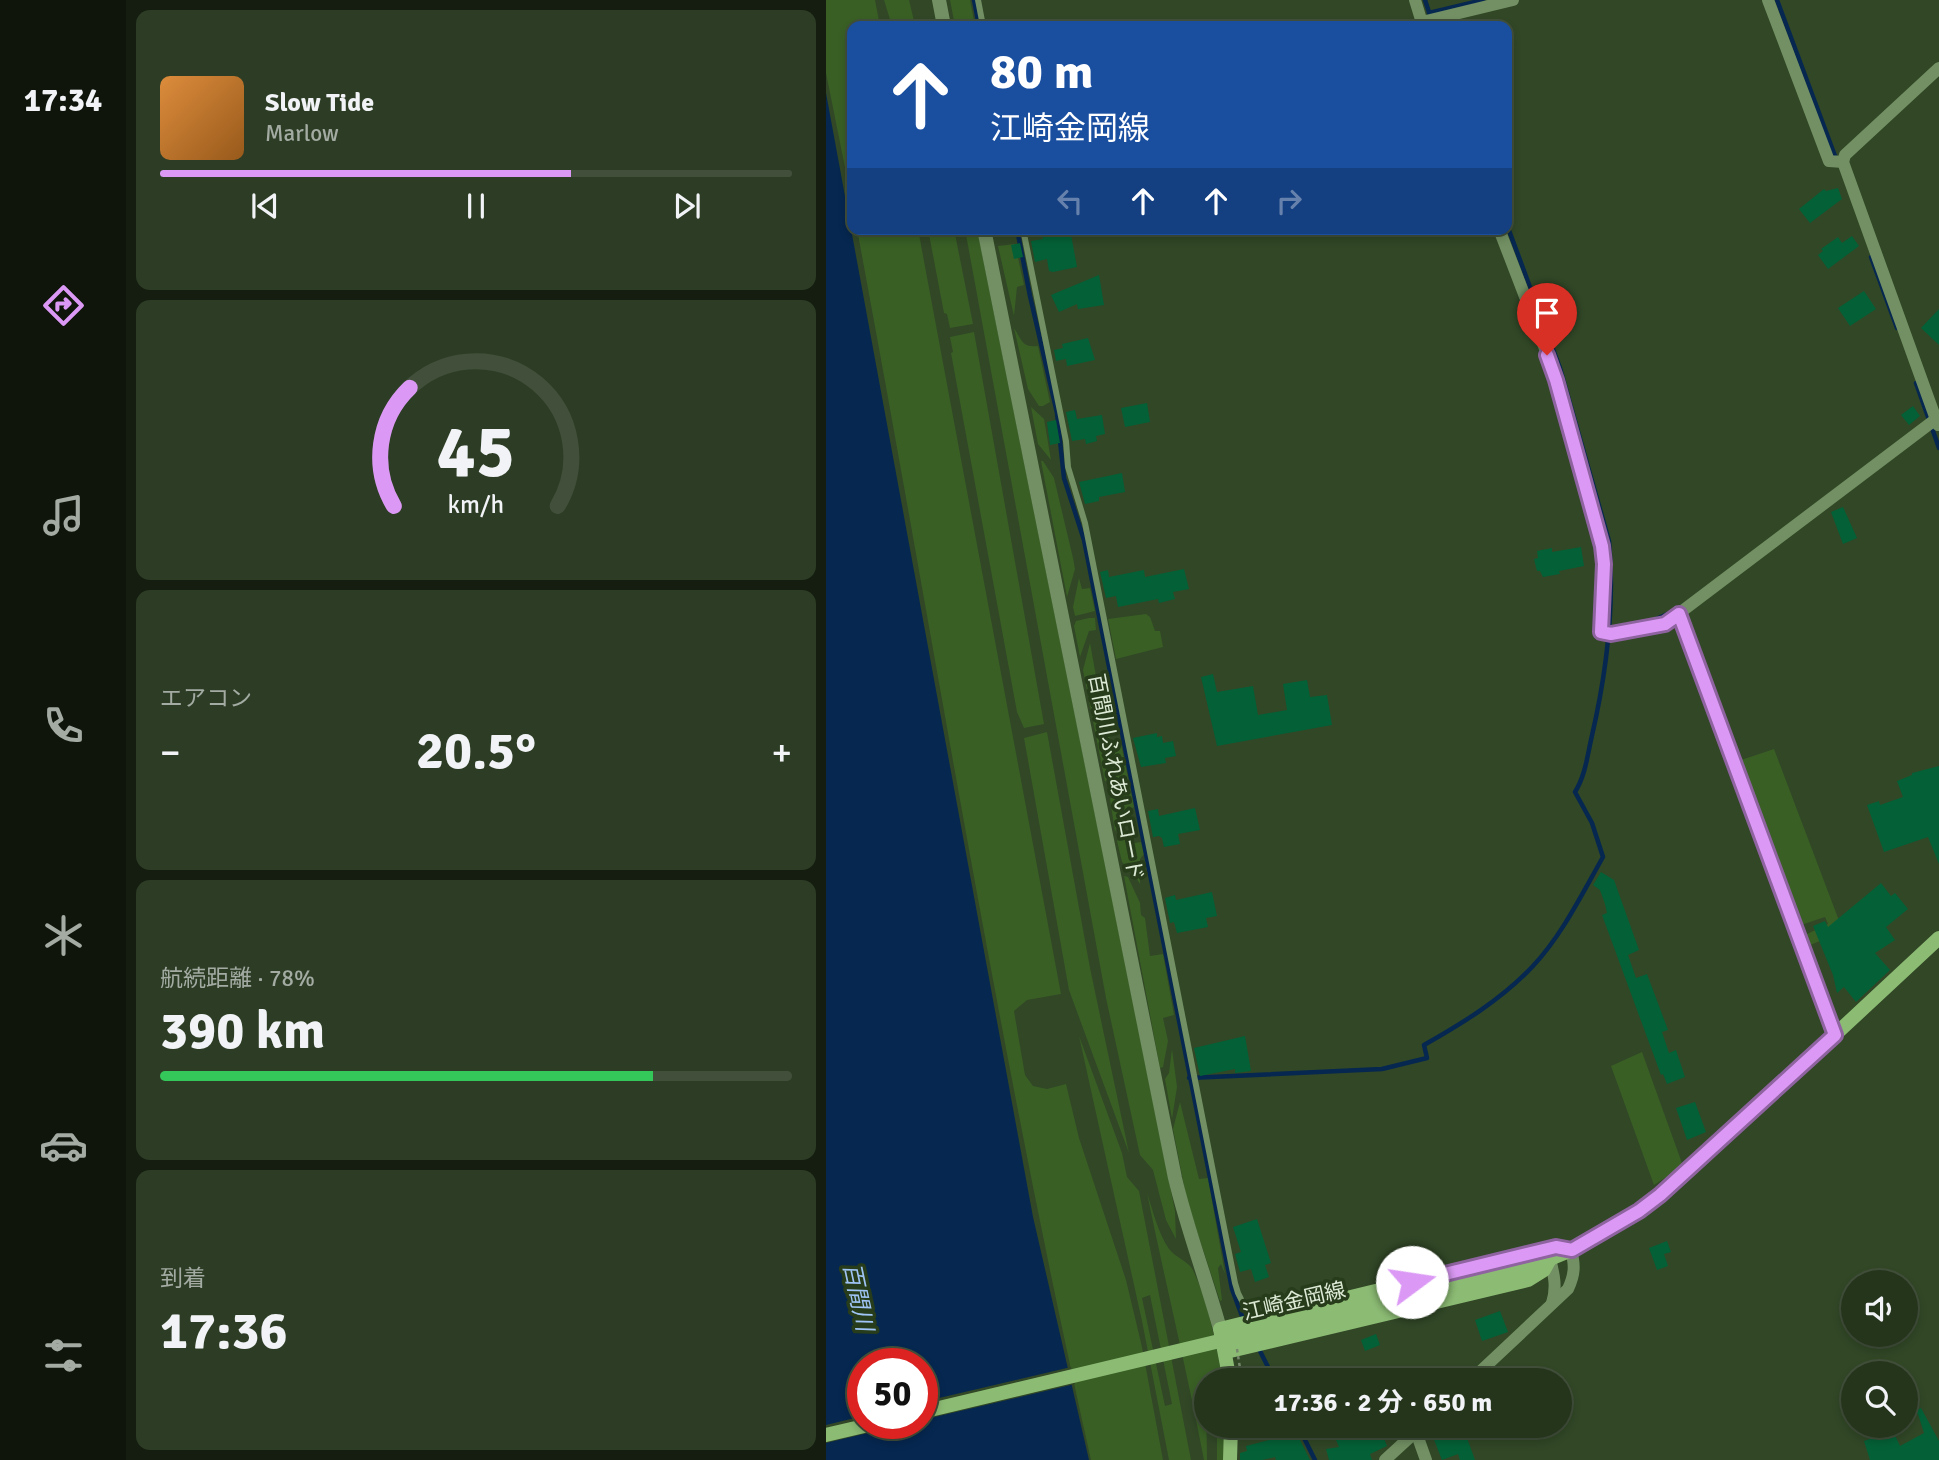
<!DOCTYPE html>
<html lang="ja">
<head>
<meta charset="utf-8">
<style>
	body { margin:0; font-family:Signika,"Noto Sans JP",sans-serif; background:#2d3d25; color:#f1f3f6; height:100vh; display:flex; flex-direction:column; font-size:26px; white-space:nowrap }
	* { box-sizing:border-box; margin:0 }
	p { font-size:23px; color:#a3aba3 }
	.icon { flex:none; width:38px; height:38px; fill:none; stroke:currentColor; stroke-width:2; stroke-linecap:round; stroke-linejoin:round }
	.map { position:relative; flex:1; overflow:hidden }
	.drawer { display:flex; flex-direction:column; gap:10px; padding:10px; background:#141d0f; width:700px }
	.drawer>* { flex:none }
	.top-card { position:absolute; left:21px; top:21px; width:665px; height:214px; border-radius:14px; box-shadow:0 4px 10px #0003,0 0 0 2px #42503b; background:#1a4fa0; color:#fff; overflow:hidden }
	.fabs { position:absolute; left:1015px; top:1270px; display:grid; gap:14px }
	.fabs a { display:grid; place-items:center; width:77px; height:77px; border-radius:50%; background:#25351c; box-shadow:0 4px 10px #0003,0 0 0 2px #42503b; font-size:35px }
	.speed { position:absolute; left:21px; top:1348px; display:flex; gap:14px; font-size:35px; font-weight:700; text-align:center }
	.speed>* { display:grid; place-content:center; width:91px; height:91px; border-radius:50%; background:#25351c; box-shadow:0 4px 10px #0003,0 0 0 2px #42503b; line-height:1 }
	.speed .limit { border:10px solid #d22; background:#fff; color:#111 }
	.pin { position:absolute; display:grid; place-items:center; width:60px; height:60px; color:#fff; margin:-72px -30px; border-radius:50% 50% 50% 0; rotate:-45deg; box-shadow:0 0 7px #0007 }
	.pin .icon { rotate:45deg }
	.me { position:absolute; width:77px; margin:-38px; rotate:76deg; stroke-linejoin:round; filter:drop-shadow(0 0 5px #0008) }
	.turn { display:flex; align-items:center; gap:24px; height:147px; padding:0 28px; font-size:32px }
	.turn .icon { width:91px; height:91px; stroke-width:2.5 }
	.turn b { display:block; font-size:49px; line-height:60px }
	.lanes { display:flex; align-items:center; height:66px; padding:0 28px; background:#0003; justify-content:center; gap:35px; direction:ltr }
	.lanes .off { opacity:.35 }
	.big { font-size:52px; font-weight:700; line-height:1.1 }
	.drawer .card { flex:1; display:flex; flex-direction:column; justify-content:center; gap:10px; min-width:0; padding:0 24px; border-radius:14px; background:#2d3d25 }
	.drawer .dial { align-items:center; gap:0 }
	.dial svg { height:182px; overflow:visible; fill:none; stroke:#42503b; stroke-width:7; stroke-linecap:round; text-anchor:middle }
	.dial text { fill:#f1f3f6; stroke:none }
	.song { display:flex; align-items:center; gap:21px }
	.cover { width:84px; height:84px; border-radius:10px; background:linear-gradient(135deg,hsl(30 70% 55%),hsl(30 70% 35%)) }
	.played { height:7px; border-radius:4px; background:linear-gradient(90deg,#db99f5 65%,#42503b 65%) }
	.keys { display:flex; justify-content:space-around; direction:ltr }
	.heat { display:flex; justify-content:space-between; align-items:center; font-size:38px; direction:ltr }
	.charge { height:10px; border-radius:5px; background:linear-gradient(90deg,#34c759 78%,#42503b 0) }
	.trip { position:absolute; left:368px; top:1368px; width:378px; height:70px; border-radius:35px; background:#25351c; box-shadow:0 4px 10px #0003,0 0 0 2px #42503b; font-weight:700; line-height:70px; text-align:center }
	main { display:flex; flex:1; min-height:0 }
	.menu { display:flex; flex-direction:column; width:126px; justify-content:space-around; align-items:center; background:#0f150b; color:#a3aba3 }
	.menu .icon { width:49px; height:49px }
	.menu .current { color:#db99f5 }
	.menu b { font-size:32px; color:#f1f3f6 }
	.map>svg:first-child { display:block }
</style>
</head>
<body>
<main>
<nav class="menu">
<b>17:34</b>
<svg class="icon current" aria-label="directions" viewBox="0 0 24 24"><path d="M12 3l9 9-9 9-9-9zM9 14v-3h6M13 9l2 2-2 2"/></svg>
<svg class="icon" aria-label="music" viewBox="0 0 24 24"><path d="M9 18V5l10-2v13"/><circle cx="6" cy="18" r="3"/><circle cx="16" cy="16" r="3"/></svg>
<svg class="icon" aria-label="phone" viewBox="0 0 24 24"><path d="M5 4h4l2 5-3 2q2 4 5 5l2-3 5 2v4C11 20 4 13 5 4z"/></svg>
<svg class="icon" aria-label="climate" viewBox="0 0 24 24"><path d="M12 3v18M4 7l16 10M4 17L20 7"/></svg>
<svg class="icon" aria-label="car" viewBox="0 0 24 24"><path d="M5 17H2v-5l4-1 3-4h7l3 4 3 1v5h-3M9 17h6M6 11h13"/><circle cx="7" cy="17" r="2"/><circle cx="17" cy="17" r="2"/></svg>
<svg class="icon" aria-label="filters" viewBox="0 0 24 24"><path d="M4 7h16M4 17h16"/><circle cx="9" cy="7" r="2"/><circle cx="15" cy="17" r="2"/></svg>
</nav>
<section class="drawer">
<div class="card">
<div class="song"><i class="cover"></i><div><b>Slow Tide</b><p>Marlow</p></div></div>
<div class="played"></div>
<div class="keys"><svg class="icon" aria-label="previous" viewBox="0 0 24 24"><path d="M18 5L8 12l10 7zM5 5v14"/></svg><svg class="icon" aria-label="pause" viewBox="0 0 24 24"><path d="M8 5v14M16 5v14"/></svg><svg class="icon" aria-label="next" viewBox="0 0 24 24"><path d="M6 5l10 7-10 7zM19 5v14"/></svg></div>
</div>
<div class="card dial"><svg viewBox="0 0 100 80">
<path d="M14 69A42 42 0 1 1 86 69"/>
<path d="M14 69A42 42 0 0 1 21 17" stroke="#db99f5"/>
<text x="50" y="56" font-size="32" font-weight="700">45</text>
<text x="50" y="72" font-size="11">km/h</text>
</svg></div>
<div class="card"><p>エアコン</p>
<div class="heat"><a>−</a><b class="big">20.5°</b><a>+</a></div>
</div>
<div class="card"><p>航続距離 · 78%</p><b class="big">390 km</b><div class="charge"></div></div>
<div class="card"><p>到着</p><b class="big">17:36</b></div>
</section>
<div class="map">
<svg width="1113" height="1460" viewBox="0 0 1113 1460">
	<rect width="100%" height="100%" fill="#314726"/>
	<g fill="#395f25" fill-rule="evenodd">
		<polygon points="0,0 49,0 54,26 26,26 26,202 0,73"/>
		<polygon points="58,0 83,0 88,21 66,26"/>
		<polygon points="124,0 144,0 149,26 129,26"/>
		<path d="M31,229h61l143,765 -34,6 -13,11 11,64 8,11 14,3 19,-5 13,54 47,142 16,67 21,113h-72c-92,-407 -157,-820 -234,-1231z"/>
		<polygon points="102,229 128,229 147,324 124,328 121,314 118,313"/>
		<polygon points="139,229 151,229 349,1211 350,1239 340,1220 327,1170 314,1155 280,998"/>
		<polygon points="189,244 198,285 191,287 188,316 172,246"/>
		<path d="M188,328c8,12 8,20 24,18l12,56 -7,4h-4l-11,-17z"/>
		<polygon points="148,332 218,724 198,728 191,712 125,353 127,352 124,337"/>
		<polygon points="205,407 218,419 225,460 212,444"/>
		<polygon points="215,461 217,461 228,478 247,558 249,569 241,597"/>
		<polygon points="253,578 256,589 264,588 269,611 249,616 247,607"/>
		<polygon points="320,614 324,617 329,631 334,631 337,647 290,659 282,619"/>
		<polygon points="263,618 269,618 270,630 263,631 254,657 248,626 250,621"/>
		<path d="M264,643l6,33 11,-1 11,53c-16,11 -12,33 -11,51l-2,3 -22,-112z"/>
		<polygon points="221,732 264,968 303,1153 243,990 198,738"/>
		<path d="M294,739l14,68 -13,8 -6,17 -5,-33 8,-9c-3,-16 -11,-38 2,-51z"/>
		<polygon points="948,749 1017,931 982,946 979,935 1002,924 999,917 975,925 912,761"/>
		<polygon points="299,830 302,844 315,842 318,854 314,859 314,884 307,873 296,862 291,841"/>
		<polygon points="298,876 302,877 314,903 315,915 319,918 324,956 337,954 348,1015 337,1018 342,1041 337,1067 334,1068"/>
		<path d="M253,1036l43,117 5,24 12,14 52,269h-22l-27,-139zM324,1295l22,109 -7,2 -23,-108z"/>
		<polygon points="346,1049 351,1087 346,1119 339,1079 343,1073"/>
		<polygon points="816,1052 857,1166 828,1185 785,1066"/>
		<polygon points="354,1102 373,1179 382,1178 399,1274 395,1264 392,1268 396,1300 394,1301 361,1201 347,1129"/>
		<path d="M321,1193c6,18 11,40 22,56 6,8 19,12 24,21 16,33 23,75 30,111h-17l1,79h-3c-17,-90 -39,-178 -57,-267z"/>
		<polygon points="399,1426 397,1460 391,1460 391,1429"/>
	</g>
	<path fill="#062750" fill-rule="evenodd" d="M0,93l207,1124 56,243h-263zM37,1363h59v60h-59z"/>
	<g fill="#314726">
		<polygon points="245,1367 249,1384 96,1420 96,1402"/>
		<polygon points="37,1416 37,1423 84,1423 0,1443 0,1425"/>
	</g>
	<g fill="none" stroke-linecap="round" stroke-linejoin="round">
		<g stroke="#062750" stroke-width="4.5">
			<polyline points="148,0 153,26"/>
			<polyline points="599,0 603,12"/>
			<polyline points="951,0 1009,156"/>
			<polyline points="603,13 657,0"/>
			<polyline points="191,229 204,296 231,413 238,478 258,540 406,1289 416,1316"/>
			<polyline points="1045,257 1071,328"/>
			<polyline points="1090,383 1113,448"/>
			<polyline points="828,620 848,611"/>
			<path d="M363,1078l193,-9 45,-11 -3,-13c39,-22 78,-46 109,-79 29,-31 49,-72 70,-109l-11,-34 -17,-31c10,-16 12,-34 16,-52 15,-64 24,-134 18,-199l-49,-173 -53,-143"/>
			<polyline points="434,1351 449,1381"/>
			<polyline points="472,1426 489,1460"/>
		</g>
	</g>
	<g fill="#046137">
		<polygon points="1012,188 1016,199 984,223 973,209 998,189 1000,191"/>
		<polygon points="215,229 244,229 251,267 227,272 223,271 221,259 209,262 205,241 217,239"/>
		<polygon points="1026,236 1033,246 1002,269 992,255 997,251 995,249 1012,237 1016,243"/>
		<polygon points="194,243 197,257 188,259 185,245"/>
		<polygon points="273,275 278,305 252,309 251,304 233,312 225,295"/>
		<polygon points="1038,291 1050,309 1024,326 1012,308"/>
		<polygon points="1113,309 1113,345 1095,328"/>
		<polygon points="262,338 269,360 241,366 240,359 230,361 228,350 237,348 236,344"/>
		<polygon points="321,403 324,422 299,427 295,408"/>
		<polygon points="1087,406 1094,416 1083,425 1075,415"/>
		<polygon points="249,410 251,419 276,415 279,434 270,436 271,441 260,444 259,439 246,441 240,412"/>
		<polygon points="230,420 234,443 224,445 221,422"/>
		<polygon points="296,473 299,492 273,497 273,501 259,504 253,482"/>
		<polygon points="1017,507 1031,538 1017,544 1005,512"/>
		<polygon points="755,547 758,566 733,571 734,574 717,577 714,571 711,571 708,559 712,558 711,551 726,548 726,552"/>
		<polygon points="358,569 363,589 347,592 349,599 333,603 332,599 292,607 290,596 280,598 274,572 282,570 283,577 318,570 319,577"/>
		<polygon points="387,674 391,692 427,686 432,715 461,710 457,684 481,680 484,697 501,695 506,725 391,746 375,677"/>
		<polygon points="331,733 331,737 336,736 337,743 347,741 350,756 339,758 340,763 315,767 307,738"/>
		<polygon points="1113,766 1113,864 1102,837 1058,852 1041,805 1053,801 1054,805 1077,797 1071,781 1086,775 1086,773"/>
		<polygon points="369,808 374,830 352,834 354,844 338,847 336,838 333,836 327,837 322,811 332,809 333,816"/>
		<polygon points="775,872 788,880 813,950 802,955 810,978 821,974 842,1030 836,1032 843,1053 850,1050 859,1077 841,1084 837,1074 835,1075 776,915 781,913 779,904 774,890 767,885"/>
		<polygon points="1055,883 1065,896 1069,893 1082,909 1060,927 1069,940 1049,953 1064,970 1030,1002 1018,987 1011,993 1007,975 987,926 999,921 1002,927"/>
		<polygon points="386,892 391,916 380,918 382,927 351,933 348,922 344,923 339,898 349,895 350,900"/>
		<polygon points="419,1036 425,1071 409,1073 409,1069 374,1076 368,1048"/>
		<polygon points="869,1102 880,1132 861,1140 850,1108"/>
		<polygon points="431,1219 445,1263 439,1265 443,1277 429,1282 425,1269 414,1272 409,1254 415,1252 407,1227"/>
		<polygon points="841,1241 845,1252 838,1254 842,1266 831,1270 823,1248"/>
		<polygon points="674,1311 682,1332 656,1341 649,1320"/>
		<polygon points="550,1334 554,1345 539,1351 535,1340"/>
		<polygon points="1080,1382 1093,1409 1095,1408 1113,1441 1113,1460 1044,1460 1038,1441 1067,1431 1074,1446 1098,1433 1092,1414 1080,1419"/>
		<polygon points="437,1426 467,1426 484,1460 450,1460 449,1457 436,1460 414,1460 414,1453 421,1451 420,1446 443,1440"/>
		<polygon points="504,1426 549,1426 551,1432 555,1431 561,1446 544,1454 546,1460 503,1460 500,1449 513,1447"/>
		<polygon points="637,1427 649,1460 634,1460 632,1454 616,1460 607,1437"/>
	</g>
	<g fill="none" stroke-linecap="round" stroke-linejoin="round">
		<g stroke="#729063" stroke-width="6">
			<polyline points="152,0 157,26"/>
			<polyline points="197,229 240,441 242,467 259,523 409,1283 412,1293 426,1321"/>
		</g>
		<g stroke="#729063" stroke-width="12">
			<polyline points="589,0 597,26"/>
			<polyline points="942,0 1003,161 1017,162 1112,425"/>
			<polyline points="596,22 687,0"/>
			<polyline points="1017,162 1019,155 1113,68"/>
			<polyline points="673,229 731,380 776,546 778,564 775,632 779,634 839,624 1110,419"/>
			<polyline points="853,614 1009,1035"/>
			<path d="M724,1259c4,15 7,29 2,44"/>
			<path d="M644,1381l98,-92c7,-15 7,-24 3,-39"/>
			<polyline points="590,1432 600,1460"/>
			<polyline points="559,1460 596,1426"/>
		</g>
		<g stroke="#729063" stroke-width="14">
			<polyline points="113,0 118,26"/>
			<path d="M158,229l191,949c12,51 31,100 45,151"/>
		</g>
		<g stroke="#8cbc74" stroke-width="14">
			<path d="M528,1309c64,-15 134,-27 196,-50 47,-18 93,-49 131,-81l258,-240"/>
			<polyline points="400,1352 702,1280 718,1270 724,1259"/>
			<polyline points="404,1381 394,1329 730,1247 741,1249"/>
			<polyline points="0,1435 51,1423"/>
			<polyline points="404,1460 405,1426"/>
		</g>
		<polyline stroke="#76886c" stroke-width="2.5" stroke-dasharray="3.5 3.5" stroke-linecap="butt" points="411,1349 416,1381"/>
		<polyline stroke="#8cbc74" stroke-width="14" points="96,1412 528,1309"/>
	</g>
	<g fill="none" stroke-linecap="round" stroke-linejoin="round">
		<defs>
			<polyline id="route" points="586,1282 730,1247 746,1250 813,1211 834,1195 1009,1035 853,614 839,624 785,634 775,632 778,564 776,546 730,380 721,355"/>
		</defs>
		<use href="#route" stroke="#8e639f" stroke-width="18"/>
		<use href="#route" stroke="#db99f5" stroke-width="12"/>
	</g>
	<g text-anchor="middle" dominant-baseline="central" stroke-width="7" stroke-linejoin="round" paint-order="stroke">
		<g font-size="21" fill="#ddead6" stroke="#273c1b">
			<text transform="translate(290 777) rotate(79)">百間川ふれあいロード</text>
			<text transform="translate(468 1301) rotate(-13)">江崎金岡線</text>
		</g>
		<g font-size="23" font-style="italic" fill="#9fc4f5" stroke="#273c1b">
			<text transform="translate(32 1297) rotate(78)">百間川</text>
		</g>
	</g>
</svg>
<div class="fabs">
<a><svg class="icon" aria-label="sound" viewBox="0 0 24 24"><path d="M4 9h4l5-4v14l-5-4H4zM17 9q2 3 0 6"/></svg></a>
<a><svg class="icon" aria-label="search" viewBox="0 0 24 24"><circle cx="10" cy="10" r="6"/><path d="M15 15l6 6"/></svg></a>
</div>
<div class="speed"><div class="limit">50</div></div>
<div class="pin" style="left:721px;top:355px;background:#d93025"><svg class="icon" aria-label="arrive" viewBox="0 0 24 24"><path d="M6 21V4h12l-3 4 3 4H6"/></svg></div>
<svg class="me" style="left:586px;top:1282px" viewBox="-20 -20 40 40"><circle r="19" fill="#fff"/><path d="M0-13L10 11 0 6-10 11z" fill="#db99f5"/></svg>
<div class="trip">17:36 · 2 分 · 650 m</div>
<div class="top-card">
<div class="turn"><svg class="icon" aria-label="ahead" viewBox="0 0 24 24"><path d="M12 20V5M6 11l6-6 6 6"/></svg><div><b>80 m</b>江崎金岡線</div></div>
<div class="lanes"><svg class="icon off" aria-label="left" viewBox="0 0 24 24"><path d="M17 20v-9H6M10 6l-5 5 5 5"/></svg><svg class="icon" aria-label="ahead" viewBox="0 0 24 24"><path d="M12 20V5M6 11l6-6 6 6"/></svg><svg class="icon" aria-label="ahead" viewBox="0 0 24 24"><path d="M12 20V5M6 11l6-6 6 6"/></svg><svg class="icon off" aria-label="right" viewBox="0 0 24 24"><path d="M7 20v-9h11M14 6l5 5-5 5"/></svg></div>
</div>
</div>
</main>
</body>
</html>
